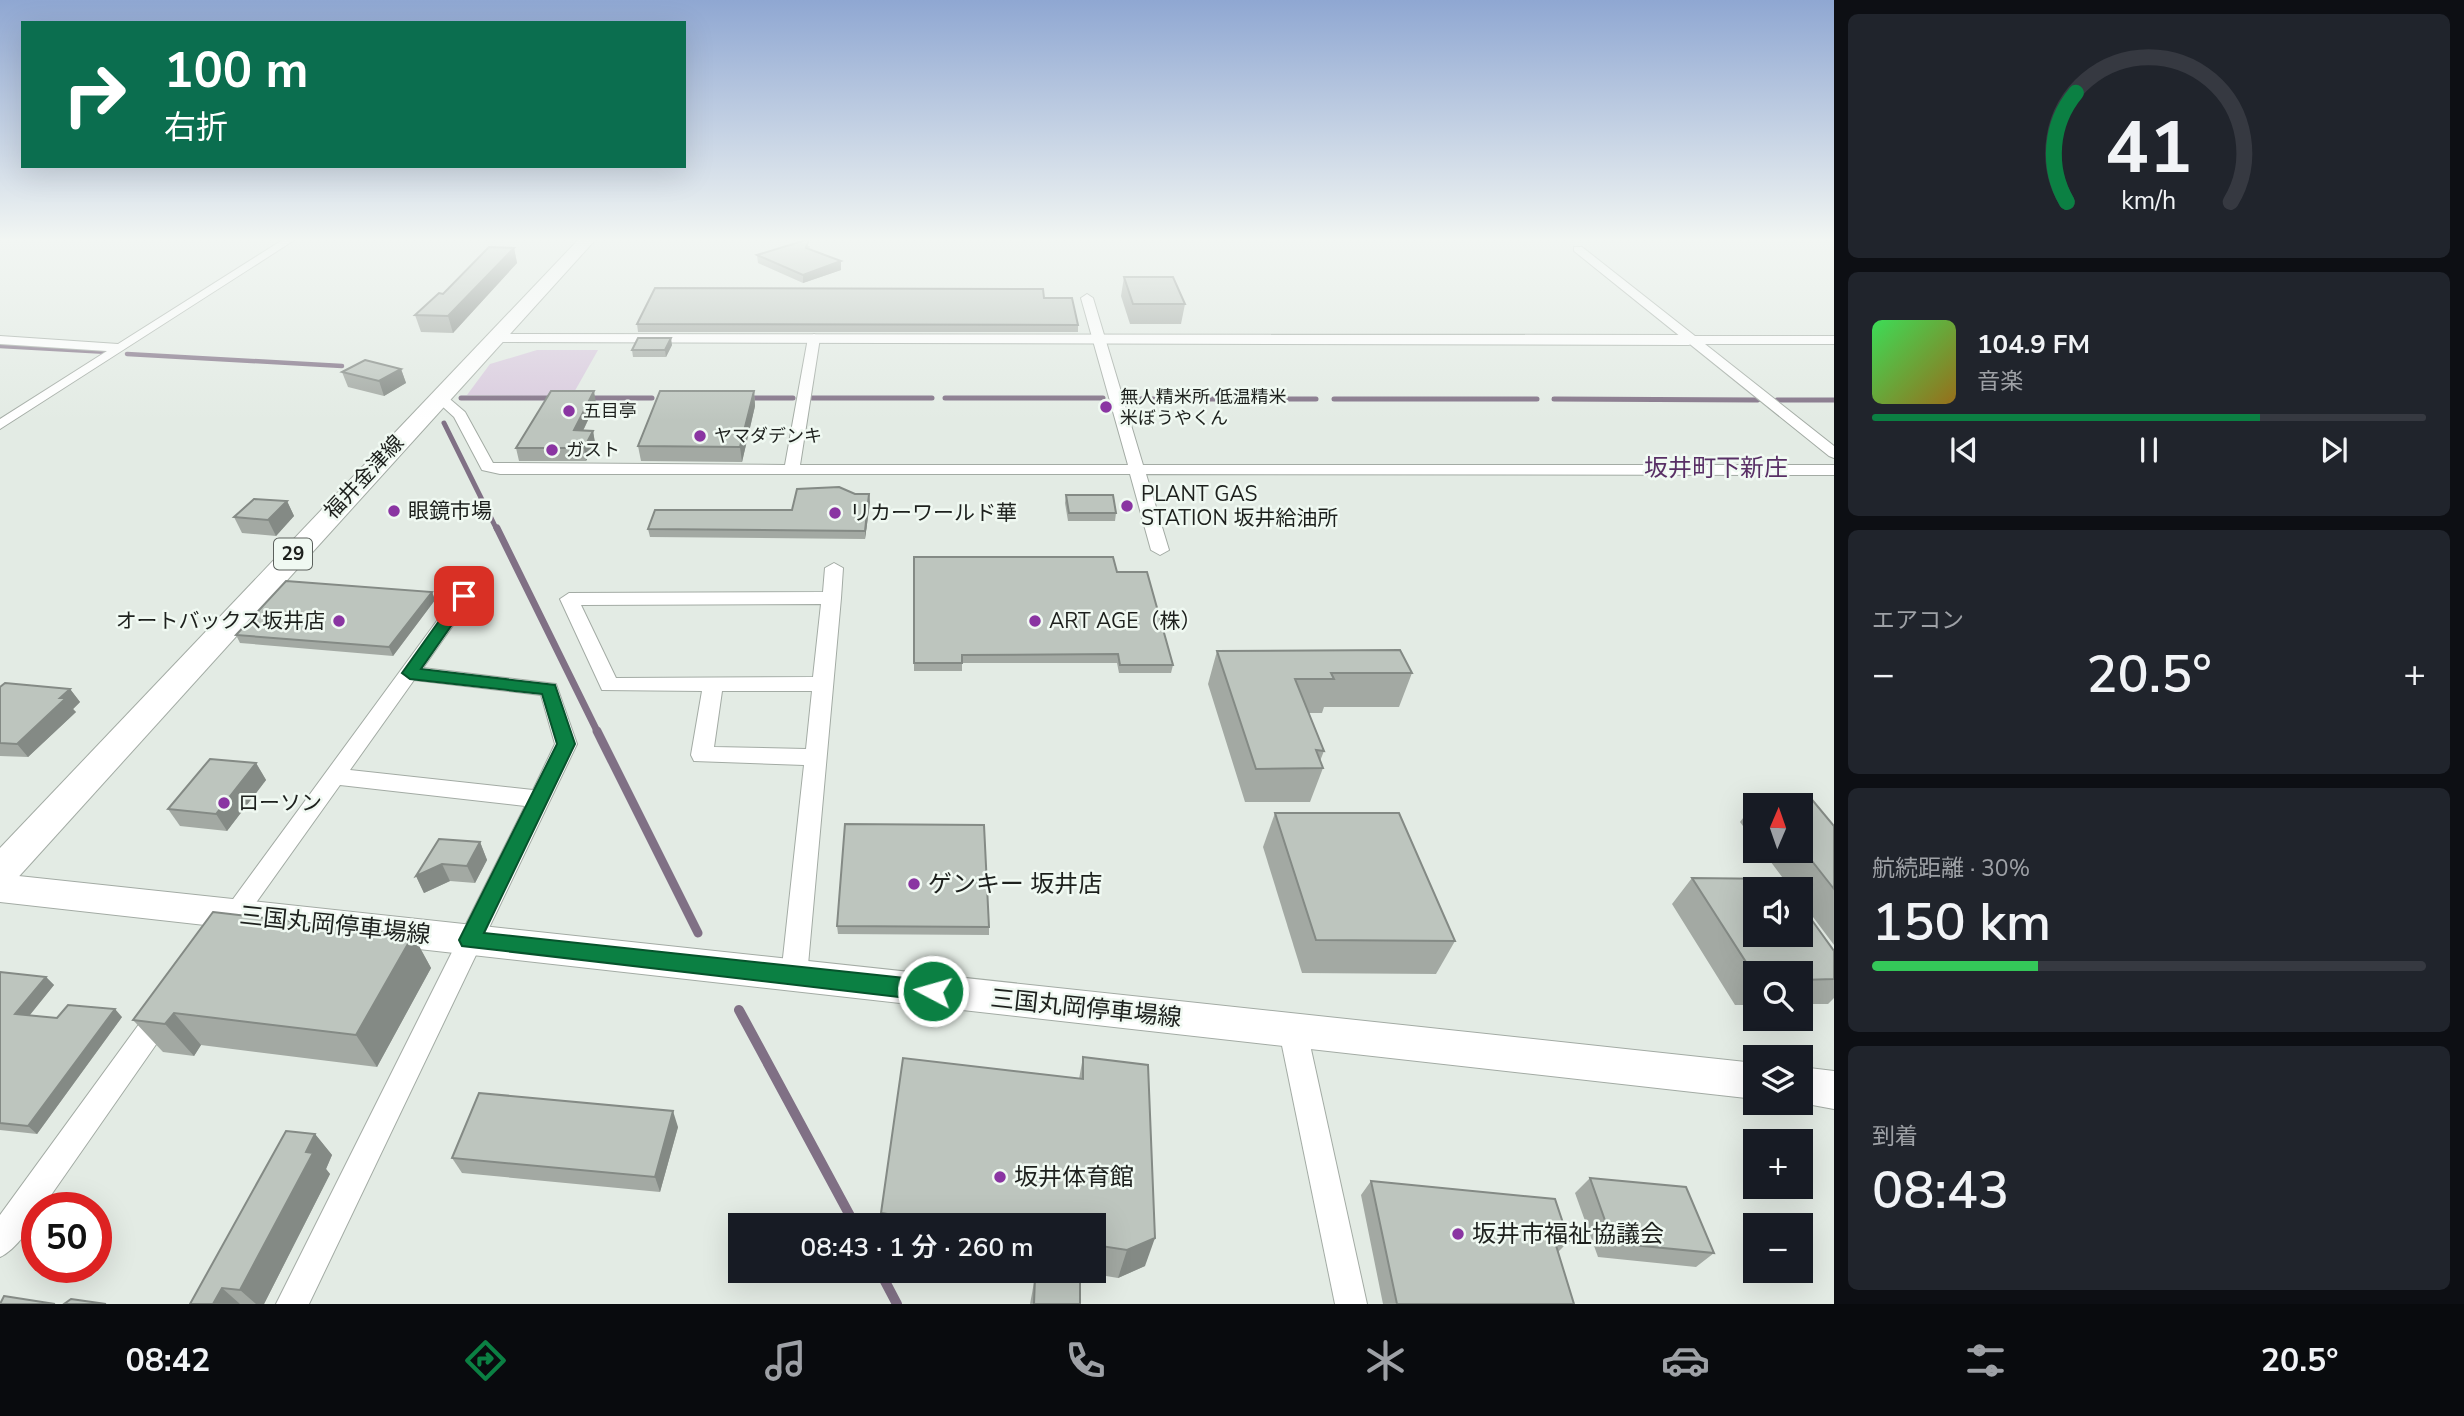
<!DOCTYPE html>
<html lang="ja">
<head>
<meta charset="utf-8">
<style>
	body { margin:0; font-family:"Nunito Sans","Noto Sans JP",sans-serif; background:#20242c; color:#f1f3f6; height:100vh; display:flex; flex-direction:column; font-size:26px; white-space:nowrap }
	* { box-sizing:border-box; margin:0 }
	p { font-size:23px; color:#9ea1a6 }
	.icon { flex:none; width:38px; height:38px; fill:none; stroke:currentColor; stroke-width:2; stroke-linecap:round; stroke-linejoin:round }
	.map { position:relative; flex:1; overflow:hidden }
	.details { display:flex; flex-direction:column; gap:14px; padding:14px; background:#0d0f14; width:630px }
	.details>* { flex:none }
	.guide { position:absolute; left:21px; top:21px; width:665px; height:147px; border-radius:0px; box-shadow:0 7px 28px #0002; background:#0b6e4f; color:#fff; overflow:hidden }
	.needle { width:46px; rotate:2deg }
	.tools { position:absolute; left:1743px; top:793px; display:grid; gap:14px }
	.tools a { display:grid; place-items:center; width:70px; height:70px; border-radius:0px; background:#171b24; box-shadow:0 7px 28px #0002; font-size:35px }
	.speed { position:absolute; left:21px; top:1192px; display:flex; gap:14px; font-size:35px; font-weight:700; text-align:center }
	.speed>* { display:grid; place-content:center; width:91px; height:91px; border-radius:50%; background:#171b24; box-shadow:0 7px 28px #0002; line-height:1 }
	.speed .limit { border:10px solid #d22; background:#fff; color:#111 }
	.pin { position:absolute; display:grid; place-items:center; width:60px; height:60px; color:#fff; margin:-30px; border-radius:14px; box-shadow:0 4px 10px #0006 }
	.me { position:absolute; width:77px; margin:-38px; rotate:276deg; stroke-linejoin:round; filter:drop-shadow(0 0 5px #0008) }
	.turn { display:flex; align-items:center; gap:24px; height:147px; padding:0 28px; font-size:32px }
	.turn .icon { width:91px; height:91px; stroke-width:2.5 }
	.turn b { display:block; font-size:49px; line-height:60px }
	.big { font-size:52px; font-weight:600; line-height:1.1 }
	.details .card { flex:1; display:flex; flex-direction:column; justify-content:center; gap:10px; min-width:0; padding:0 24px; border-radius:10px; background:#20242c }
	.details .dial { align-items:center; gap:0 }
	.dial svg { height:182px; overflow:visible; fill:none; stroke:#363941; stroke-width:7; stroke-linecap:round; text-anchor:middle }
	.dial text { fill:#f1f3f6; stroke:none }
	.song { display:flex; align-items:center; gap:21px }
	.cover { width:84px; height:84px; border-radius:10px; background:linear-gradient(135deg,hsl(130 70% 55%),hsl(40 70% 35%)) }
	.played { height:7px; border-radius:4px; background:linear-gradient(90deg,#0b8043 70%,#363941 70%) }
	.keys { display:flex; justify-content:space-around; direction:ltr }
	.heat { display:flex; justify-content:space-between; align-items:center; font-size:38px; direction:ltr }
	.charge { height:10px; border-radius:5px; background:linear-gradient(90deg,#34c759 30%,#363941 0) }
	.trip { position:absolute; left:728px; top:1213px; width:378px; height:70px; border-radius:0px; background:#171b24; box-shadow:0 7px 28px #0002; font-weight:600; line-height:70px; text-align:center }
	.tab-bar { display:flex; height:112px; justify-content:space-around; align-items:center; background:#090b0e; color:#9ea1a6 }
	.tab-bar .icon { width:49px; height:49px }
	.tab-bar .selected { color:#0b8043 }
	.tab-bar b { font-size:32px; color:#f1f3f6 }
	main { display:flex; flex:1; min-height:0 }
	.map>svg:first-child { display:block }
</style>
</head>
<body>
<main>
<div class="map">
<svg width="1834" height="1304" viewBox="0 0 1834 1304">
	<rect width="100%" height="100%" fill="#e3ebe4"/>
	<polygon fill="#d9cade" points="537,350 598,350 572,396 467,395 490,364"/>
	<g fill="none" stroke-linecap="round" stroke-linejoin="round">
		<g stroke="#807085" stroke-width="4.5">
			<polyline points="0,346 108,352"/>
			<polyline points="127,354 342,366"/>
		</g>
		<g stroke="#807085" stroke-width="5">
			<polyline points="461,398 555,398"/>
			<polyline points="588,398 652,398"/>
			<polyline points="745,398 793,398"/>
			<polyline points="812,398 932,398"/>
			<polyline points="945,398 1103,398"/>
			<polyline points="1125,399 1316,399"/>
			<polyline points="1334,399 1537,399"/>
			<polyline points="1554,399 1758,400"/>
			<polyline points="1777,400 1834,400"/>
			<polyline points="444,423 497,530"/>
		</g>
		<polyline stroke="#807085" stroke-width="7" points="497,528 598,733"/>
		<polyline stroke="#807085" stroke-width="9" points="597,731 698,933"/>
		<g stroke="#807085" stroke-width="10">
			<polyline points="739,1010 855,1225"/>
			<polyline points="879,1270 897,1304"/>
		</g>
		<defs>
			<g id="minor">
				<polygon points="284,239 296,239 0,429 0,419 107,351 0,344 0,336 118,344"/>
				<polygon points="1574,247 1582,247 1695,336 1834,336 1834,344 1705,344 1834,446 1834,458 1829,456 1574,251"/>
				<polygon points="1087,294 1093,298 1143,465 1834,465 1834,475 1146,474 1169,550 1160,555 1151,550 1130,474 500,474 482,470 454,417 432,397 434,394 444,394 465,412 493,463 785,465 808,338 814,334 820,338 800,465 1128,465 1081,298"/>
				<path d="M834,563l9,5 -2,30 -34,378 -4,8 -9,4 -9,-4 -4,-8 23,-211 -110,-4 -3,-6 11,-64 -100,-1 -42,-91 9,-6 254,-1 2,-24zM821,604l-8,73 -197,1 -35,-73zM722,691h90l-6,58 -92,-2z"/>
				<path d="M478,572l9,5 -64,91 133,16 21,60 -268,560h-33l249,-498 -185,-21 -102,143 -9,4 -9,-4 -3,-7 255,-348zM414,680l127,15 14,49 -22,46 -183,-20z"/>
				<path d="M162,1002l9,3 4,9 -4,9 -129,185h-5c0,15 -23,43 -37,49v-42l153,-210z"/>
				<polygon points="1293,1018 1303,1022 1307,1031 1367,1304 1335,1304 1279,1031 1283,1022"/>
			</g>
			<polygon id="tertiary" points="494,334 1689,335 1697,340 1689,345 488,342 486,339 488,336"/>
			<g id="secondary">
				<polygon points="0,874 1755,1063 1755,1099 0,902"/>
				<polygon points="1801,1067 1834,1071 1834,1109 1796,1102 1801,1102"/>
			</g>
			<polygon id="primary" points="579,239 596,239 13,883 0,887 0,848"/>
		</defs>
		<use href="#minor" stroke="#a3aba4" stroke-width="2"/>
		<use href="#tertiary" stroke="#a3aba4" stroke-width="2"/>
		<use href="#secondary" stroke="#a3aba4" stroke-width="2"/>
		<use href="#primary" stroke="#a3aba4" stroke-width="2"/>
		<use href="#minor" fill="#fff" fill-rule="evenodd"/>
		<use href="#tertiary" fill="#fff" fill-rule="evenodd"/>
		<use href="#secondary" fill="#fff" fill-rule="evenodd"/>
		<use href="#primary" fill="#fff" fill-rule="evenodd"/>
	</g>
	<g fill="#a3a9a3">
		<polygon points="810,246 809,249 841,261 841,270 803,283 758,263 757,255"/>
		<polygon points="514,248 517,263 453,333 421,332 415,315 443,294"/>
		<polygon points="1124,277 1185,304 1181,324 1130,324 1121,296"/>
		<polygon points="1044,298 1078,325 1078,332 638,332 637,324"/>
		<polygon points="672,345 666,357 633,357 632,350"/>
		<polygon points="401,369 406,383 384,396 348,387 342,372"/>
		<polygon points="754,391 755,406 742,462 641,461 638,446"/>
		<polygon points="596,403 583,431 593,431 595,443 586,461 519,461 516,448"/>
		<polygon points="1066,495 1116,513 1115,521 1068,521 1065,503"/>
		<polygon points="287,501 294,516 276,536 242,533 234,517"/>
		<polygon points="870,502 865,539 650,537 648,529 792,510"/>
		<polygon points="914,557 1117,572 1173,665 1171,673 1119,673 1117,663 962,663 962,671 914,671"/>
		<polygon points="432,592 435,600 393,656 240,643 236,635"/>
		<polygon points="1217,651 1412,673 1399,707 1324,707 1322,713 1308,713 1324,751 1320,761 1323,768 1310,802 1245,802 1208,684"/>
		<polygon points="0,687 70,689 80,702 73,709 76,712 28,757 0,756"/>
		<polygon points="256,763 266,780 227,831 180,826 168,809"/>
		<polygon points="1760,796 1809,796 1834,826 1834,945 1801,901 1801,889 1791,889 1762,850 1801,850 1801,805 1755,805 1755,842 1740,822"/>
		<polygon points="1275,813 1455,941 1436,974 1302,973 1263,847"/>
		<polygon points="480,842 487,860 475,883 450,881 424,893 416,876"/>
		<polygon points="1692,878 1834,951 1834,998 1828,1004 1801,1004 1801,973 1755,973 1755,1005 1735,1005 1672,904"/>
		<polygon points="837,926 989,927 989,935 838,934"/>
		<polygon points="413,935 431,968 377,1067 201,1045 194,1056 163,1052 133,1020"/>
		<polygon points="0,972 46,977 54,985 30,1015 57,1018 122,1017 37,1134 0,1130"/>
		<polygon points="1083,1057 1145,1266 1118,1278 1070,1270 1094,1270 1094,1225 882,1225 881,1213 1079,1079"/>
		<polygon points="678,1127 660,1192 462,1173 452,1158"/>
		<polygon points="315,1134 332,1155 326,1169 330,1174 264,1304 190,1304"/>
		<polygon points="1590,1178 1714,1253 1696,1267 1598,1257 1575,1193"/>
		<polygon points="1371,1181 1569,1241 1558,1252 1574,1304 1383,1304 1361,1195"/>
		<polygon points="1035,1277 1080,1304 1030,1304"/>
	</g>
	<g fill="#848a85">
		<polygon points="514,248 517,263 453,333 448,316"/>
		<polygon points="841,261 841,270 803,283 803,275"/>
		<polygon points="671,338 672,345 666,357 665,350"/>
		<polygon points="401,369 406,383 384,396 379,381"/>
		<polygon points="594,391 596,403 577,443 574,430"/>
		<polygon points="754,391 755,406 742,462 740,447"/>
		<polygon points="593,431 595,443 586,461 584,448"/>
		<polygon points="869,494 870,502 865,539 865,531"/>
		<polygon points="287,501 294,516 276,536 268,520"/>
		<polygon points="432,592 435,600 393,656 389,647"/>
		<polygon points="70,689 80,702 73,709 76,712 28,757 17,744"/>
		<polygon points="256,763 266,780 227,831 216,814"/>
		<polygon points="480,842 487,860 475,883 467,866"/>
		<polygon points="442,864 450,881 424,893 416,876"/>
		<polygon points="413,935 431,968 377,1067 356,1035"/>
		<polygon points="46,977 54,985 24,1022 15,1014"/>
		<polygon points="115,1009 122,1017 37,1134 28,1126"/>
		<polygon points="174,1013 201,1045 194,1056 165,1024"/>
		<polygon points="673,1111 678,1127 660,1192 655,1177"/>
		<polygon points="315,1134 332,1155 326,1169 330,1174 264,1304 256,1304 240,1290"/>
		<polygon points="1155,1238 1145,1266 1118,1278 1127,1250"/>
		<polygon points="222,1288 240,1304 213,1304"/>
	</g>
	<g fill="#bdc5be" stroke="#848a85" stroke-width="2">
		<polygon points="809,239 806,248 841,261 803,275 757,255"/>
		<polygon points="489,247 514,248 448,316 415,315 439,293 443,294"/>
		<polygon points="1124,277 1173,277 1185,304 1133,304"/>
		<polygon points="655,288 1043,289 1044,298 1072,298 1078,325 637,324"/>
		<polygon points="638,338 671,338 665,350 632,350"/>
		<polygon points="365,360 401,369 379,381 342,372"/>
		<polygon points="551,391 594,391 574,430 593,431 584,448 516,448"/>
		<polygon points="660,391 754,391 740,447 638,446"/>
		<polygon points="839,487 855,494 869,494 865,531 648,529 655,510 792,510 797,489"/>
		<polygon points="1066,495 1113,495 1116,513 1069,513"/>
		<polygon points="254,499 287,501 268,520 234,517"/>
		<polygon points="914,557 1113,557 1117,572 1147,572 1173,665 1120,665 1118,654 962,655 962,663 914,663"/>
		<polygon points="286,581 432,592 389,647 236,635"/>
		<polygon points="1400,650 1412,673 1331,673 1334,679 1295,679 1324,751 1316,750 1323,768 1256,769 1217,651"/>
		<polygon points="5,683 70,689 60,698 66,698 17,744 0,743 0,687"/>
		<polygon points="210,759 256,763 216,814 168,809"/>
		<polygon points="1760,796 1809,796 1834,826 1834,889 1801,847 1801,805 1767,805"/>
		<polygon points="1275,813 1399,813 1455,941 1316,940"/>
		<polygon points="845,824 984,825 989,927 837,926"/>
		<polygon points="439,839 480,842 467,866 442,864 416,876"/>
		<polygon points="1692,878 1781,879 1789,889 1755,889 1755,934 1801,934 1801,905 1834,951 1834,979 1801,980 1801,973 1755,973 1755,976"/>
		<polygon points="213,912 413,935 356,1035 174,1013 165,1024 133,1020"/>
		<polygon points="0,972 46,977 15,1014 57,1018 68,1005 115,1009 28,1126 0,1123"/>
		<polygon points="1083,1057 1148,1065 1155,1238 1127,1250 1094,1245 1094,1225 960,1225 881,1213 903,1058 1083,1079"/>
		<polygon points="479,1093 673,1111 655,1177 452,1158"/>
		<polygon points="286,1131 315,1134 306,1152 313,1153 240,1290 222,1288 213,1304 190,1304"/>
		<polygon points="1590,1178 1686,1187 1714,1253 1613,1243"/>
		<polygon points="1371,1181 1555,1199 1569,1241 1554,1239 1574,1304 1397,1304"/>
		<polygon points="1035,1277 1080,1282 1080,1304 1034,1304"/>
		<polygon points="4,1296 55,1304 0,1304"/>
		<polygon points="71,1299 106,1304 64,1304"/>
	</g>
	<linearGradient id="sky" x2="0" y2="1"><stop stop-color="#8fa7d2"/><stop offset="0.57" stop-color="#f2f6f3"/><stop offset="1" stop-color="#f2f6f3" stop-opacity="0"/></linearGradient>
	<rect width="1834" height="421" fill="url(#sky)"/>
	<polygon fill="#0b8043" stroke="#07532c" stroke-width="2" points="464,591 472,596 421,669 555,685 575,744 484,933 933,981 940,984 944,991 940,998 933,1001 462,946 459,940 557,744 542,694 410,679 402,673 459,593"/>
	<g fill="#8a35a2" stroke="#f0f9f2" stroke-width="2.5">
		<circle cx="1106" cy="407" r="7"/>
		<circle cx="569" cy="411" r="7"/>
		<circle cx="700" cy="436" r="7"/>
		<circle cx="552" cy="450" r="7"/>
		<circle cx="1127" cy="506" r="7"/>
		<circle cx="394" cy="511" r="7"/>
		<circle cx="835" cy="513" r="7"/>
		<circle cx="339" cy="621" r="7"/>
		<circle cx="1035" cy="621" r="7"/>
		<circle cx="224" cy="803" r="7"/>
		<circle cx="914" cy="884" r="7"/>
		<circle cx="1000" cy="1177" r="7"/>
		<circle cx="1458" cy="1234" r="7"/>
	</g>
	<g text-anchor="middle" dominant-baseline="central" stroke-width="5" stroke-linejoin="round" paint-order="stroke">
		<g font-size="18" fill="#1d201d" stroke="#f0f9f2" text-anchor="start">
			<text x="1120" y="397">無人精米所 低温精米<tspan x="1120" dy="21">米ぼうやくん</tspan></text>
			<text x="583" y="411">五目亭</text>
			<text x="714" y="436">ヤマダデンキ</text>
			<text x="566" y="450">ガスト</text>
		</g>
		<rect fill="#f0f9f2" stroke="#5c615d" stroke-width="2" x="274" y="538.5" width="38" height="31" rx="5"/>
		<g font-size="19" font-weight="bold" fill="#1d201d">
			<text x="293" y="554">29</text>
		</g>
		<g font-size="21" fill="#1d201d" stroke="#f0f9f2">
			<text transform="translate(364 477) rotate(-47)">福井金津線</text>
		</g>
		<g font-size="21" fill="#1d201d" stroke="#f0f9f2" text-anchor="start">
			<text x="1141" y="494">PLANT GAS<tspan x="1141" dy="24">STATION 坂井給油所</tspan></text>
			<text x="408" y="511">眼鏡市場</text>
			<text x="849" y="513">リカーワールド華</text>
			<text x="325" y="621" text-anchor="end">オートバックス坂井店</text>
			<text x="1049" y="621">ART AGE（株）</text>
			<text x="238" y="803">ローソン</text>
		</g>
		<g font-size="24" fill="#582f65" stroke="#f0f9f2">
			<text x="1716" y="468">坂井町下新庄</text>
		</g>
		<g font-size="24" fill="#1d201d" stroke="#f0f9f2" text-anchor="start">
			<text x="928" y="884">ゲンキー 坂井店</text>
			<text x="1014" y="1177">坂井体育館</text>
			<text x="1472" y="1234">坂井市福祉協議会</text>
		</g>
		<g font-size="24" fill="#1d201d" stroke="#f0f9f2">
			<text transform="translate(335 925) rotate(6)">三国丸岡停車場線</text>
			<text transform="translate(1086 1008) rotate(6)">三国丸岡停車場線</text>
		</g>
	</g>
</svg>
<div class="tools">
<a><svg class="needle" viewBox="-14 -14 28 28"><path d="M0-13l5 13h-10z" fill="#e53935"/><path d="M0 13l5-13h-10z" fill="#9ea1a6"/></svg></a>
<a><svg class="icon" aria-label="sound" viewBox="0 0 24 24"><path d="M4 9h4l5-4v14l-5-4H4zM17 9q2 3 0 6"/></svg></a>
<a><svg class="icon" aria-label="search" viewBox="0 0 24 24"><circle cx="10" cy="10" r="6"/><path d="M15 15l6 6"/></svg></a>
<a><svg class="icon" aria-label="layers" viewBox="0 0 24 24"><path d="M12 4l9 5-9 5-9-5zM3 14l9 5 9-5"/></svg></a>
<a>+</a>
<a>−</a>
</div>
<div class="speed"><div class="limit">50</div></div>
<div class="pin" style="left:464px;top:596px;background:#d93025"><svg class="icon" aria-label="arrive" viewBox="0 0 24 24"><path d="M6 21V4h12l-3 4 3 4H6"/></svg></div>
<svg class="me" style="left:933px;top:991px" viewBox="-20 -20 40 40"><circle r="17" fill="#0b8043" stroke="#fff" stroke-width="3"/><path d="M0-11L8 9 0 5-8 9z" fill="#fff"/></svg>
<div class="trip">08:43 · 1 分 · 260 m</div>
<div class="guide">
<div class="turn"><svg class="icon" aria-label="right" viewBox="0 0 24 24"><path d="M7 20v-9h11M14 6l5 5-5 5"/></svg><div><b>100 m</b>右折</div></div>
</div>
</div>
<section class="details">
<div class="card dial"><svg viewBox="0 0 100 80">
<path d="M14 69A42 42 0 1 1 86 69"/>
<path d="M14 69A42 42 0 0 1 18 21" stroke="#0b8043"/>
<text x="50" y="56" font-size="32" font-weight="700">41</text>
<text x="50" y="72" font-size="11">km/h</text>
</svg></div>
<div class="card">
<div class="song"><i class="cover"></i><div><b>104.9 FM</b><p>音楽</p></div></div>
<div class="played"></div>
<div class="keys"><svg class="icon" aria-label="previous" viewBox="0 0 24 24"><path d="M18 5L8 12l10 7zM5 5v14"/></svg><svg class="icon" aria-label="pause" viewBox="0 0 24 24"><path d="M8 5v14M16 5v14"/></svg><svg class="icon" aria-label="next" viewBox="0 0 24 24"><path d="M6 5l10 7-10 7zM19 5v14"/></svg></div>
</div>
<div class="card"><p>エアコン</p>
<div class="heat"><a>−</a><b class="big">20.5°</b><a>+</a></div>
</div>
<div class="card"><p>航続距離 · 30%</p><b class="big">150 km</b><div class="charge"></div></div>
<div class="card"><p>到着</p><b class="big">08:43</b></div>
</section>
</main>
<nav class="tab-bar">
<b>08:42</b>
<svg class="icon selected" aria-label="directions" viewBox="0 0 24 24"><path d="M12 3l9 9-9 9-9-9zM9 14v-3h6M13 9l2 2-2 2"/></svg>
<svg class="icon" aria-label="music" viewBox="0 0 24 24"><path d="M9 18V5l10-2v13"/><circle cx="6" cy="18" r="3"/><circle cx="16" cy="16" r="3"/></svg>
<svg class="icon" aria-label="phone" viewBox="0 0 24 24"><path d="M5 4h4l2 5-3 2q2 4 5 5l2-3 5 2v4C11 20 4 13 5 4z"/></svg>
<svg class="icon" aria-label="climate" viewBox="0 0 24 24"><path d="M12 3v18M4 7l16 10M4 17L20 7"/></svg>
<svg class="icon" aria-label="car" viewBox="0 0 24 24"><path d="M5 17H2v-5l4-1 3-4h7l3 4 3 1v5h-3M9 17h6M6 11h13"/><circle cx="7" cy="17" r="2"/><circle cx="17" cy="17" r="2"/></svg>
<svg class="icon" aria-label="filters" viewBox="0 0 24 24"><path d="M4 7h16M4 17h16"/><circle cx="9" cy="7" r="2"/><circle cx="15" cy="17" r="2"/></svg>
<b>20.5°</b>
</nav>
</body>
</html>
